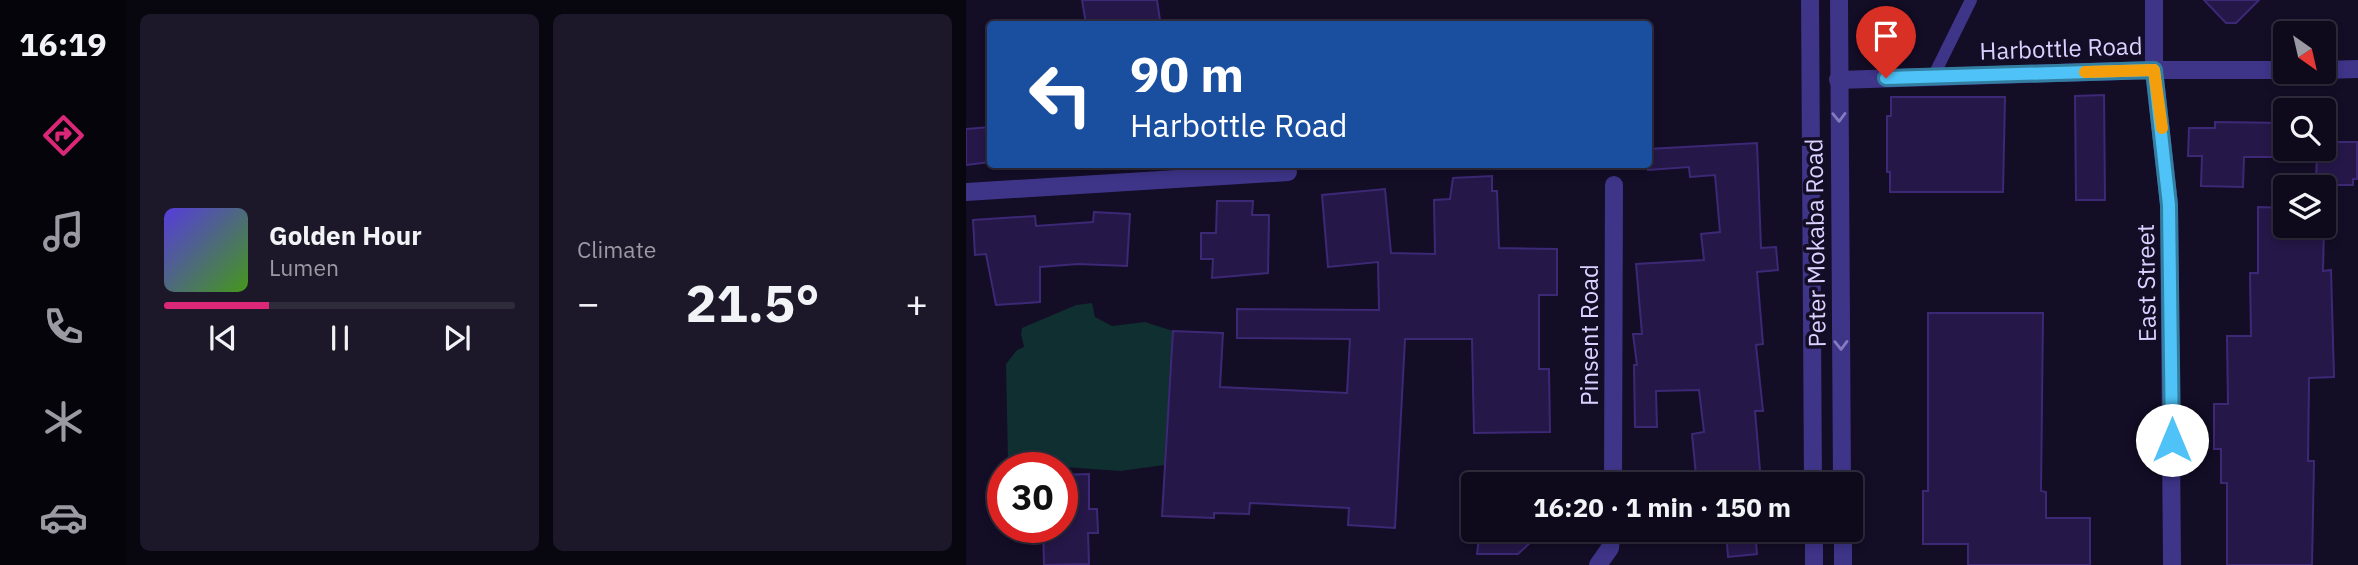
<!DOCTYPE html>
<html lang="en">
<head>
<meta charset="utf-8">
<style>
	body { margin:0; font-family:"IBM Plex Sans",sans-serif; background:#1c1829; color:#f1f3f6; height:100vh; display:flex; flex-direction:column; font-size:26px; white-space:nowrap }
	* { box-sizing:border-box; margin:0 }
	p { font-size:23px; color:#9b9aa3 }
	.icon { flex:none; width:38px; height:38px; fill:none; stroke:currentColor; stroke-width:2; stroke-linecap:round; stroke-linejoin:round }
	.map { position:relative; flex:1; overflow:hidden }
	.sheet { display:flex; flex-direction:column; gap:14px; padding:14px; background:#08060f; width:840px }
	.sheet>* { flex:none }
	.banner { position:absolute; left:21px; top:21px; width:665px; height:147px; border-radius:7px; box-shadow:0 4px 10px #0003,0 0 0 2px #2e2b3b; background:#1a4fa0; color:#fff; overflow:hidden }
	.needle { width:46px; rotate:146deg }
	.buttons { position:absolute; left:1307px; top:21px; display:grid; gap:14px }
	.buttons a { display:grid; place-items:center; width:63px; height:63px; border-radius:7px; background:#0e0a1c; box-shadow:0 4px 10px #0003,0 0 0 2px #2e2b3b; font-size:35px }
	.speed { position:absolute; left:21px; top:452px; display:flex; gap:14px; font-size:35px; font-weight:700; text-align:center }
	.speed>* { display:grid; place-content:center; width:91px; height:91px; border-radius:50%; background:#0e0a1c; box-shadow:0 4px 10px #0003,0 0 0 2px #2e2b3b; line-height:1 }
	.speed .limit { border:10px solid #d22; background:#fff; color:#111 }
	.pin { position:absolute; display:grid; place-items:center; width:60px; height:60px; color:#fff; margin:-72px -30px; border-radius:50% 50% 50% 0; rotate:-45deg; box-shadow:0 0 7px #0007 }
	.pin .icon { rotate:45deg }
	.me { position:absolute; width:77px; margin:-38px; rotate:0deg; stroke-linejoin:round; filter:drop-shadow(0 0 5px #0008) }
	.turn { display:flex; align-items:center; gap:24px; height:147px; padding:0 28px; font-size:32px }
	.turn .icon { width:91px; height:91px; stroke-width:2.5 }
	.turn b { display:block; font-size:49px; line-height:60px }
	.big { font-size:52px; font-weight:700; line-height:1.1 }
	.sheet .tile { flex:1; display:flex; flex-direction:column; justify-content:center; gap:10px; min-width:0; padding:0 24px; border-radius:10px; background:#1c1829 }
	.song { display:flex; align-items:center; gap:21px }
	.cover { width:84px; height:84px; border-radius:10px; background:linear-gradient(135deg,hsl(250 70% 55%),hsl(100 70% 35%)) }
	.played { height:7px; border-radius:4px; background:linear-gradient(90deg,#db2777 30%,#2e2b3b 30%) }
	.keys { display:flex; justify-content:space-around; direction:ltr }
	.heat { display:flex; justify-content:space-between; align-items:center; font-size:38px; direction:ltr }
	.sheet .tiles { flex:1; display:grid; gap:14px; grid-template-columns:repeat(2,1fr) }
	.trip { position:absolute; left:495px; top:472px; width:402px; height:70px; border-radius:7px; background:#0e0a1c; box-shadow:0 4px 10px #0003,0 0 0 2px #2e2b3b; font-weight:700; line-height:70px; text-align:center }
	main { display:flex; flex:1; min-height:0 }
	.dock { display:flex; flex-direction:column; width:126px; justify-content:space-around; align-items:center; background:#06040b; color:#9b9aa3 }
	.dock .icon { width:49px; height:49px }
	.dock .on { color:#db2777 }
	.dock b { font-size:32px; color:#f1f3f6 }
	.map>svg:first-child { display:block }
</style>
</head>
<body>
<main>
<nav class="dock">
<b>16:19</b>
<svg class="icon on" aria-label="directions" viewBox="0 0 24 24"><path d="M12 3l9 9-9 9-9-9zM9 14v-3h6M13 9l2 2-2 2"/></svg>
<svg class="icon" aria-label="music" viewBox="0 0 24 24"><path d="M9 18V5l10-2v13"/><circle cx="6" cy="18" r="3"/><circle cx="16" cy="16" r="3"/></svg>
<svg class="icon" aria-label="phone" viewBox="0 0 24 24"><path d="M5 4h4l2 5-3 2q2 4 5 5l2-3 5 2v4C11 20 4 13 5 4z"/></svg>
<svg class="icon" aria-label="climate" viewBox="0 0 24 24"><path d="M12 3v18M4 7l16 10M4 17L20 7"/></svg>
<svg class="icon" aria-label="car" viewBox="0 0 24 24"><path d="M5 17H2v-5l4-1 3-4h7l3 4 3 1v5h-3M9 17h6M6 11h13"/><circle cx="7" cy="17" r="2"/><circle cx="17" cy="17" r="2"/></svg>
</nav>
<section class="sheet">
<div class="tiles">
<div class="tile">
<div class="song"><i class="cover"></i><div><b>Golden Hour</b><p>Lumen</p></div></div>
<div class="played"></div>
<div class="keys"><svg class="icon" aria-label="previous" viewBox="0 0 24 24"><path d="M18 5L8 12l10 7zM5 5v14"/></svg><svg class="icon" aria-label="pause" viewBox="0 0 24 24"><path d="M8 5v14M16 5v14"/></svg><svg class="icon" aria-label="next" viewBox="0 0 24 24"><path d="M6 5l10 7-10 7zM19 5v14"/></svg></div>
</div>
<div class="tile"><p>Climate</p>
<div class="heat"><a>−</a><b class="big">21.5°</b><a>+</a></div>
</div>
</div>
</section>
<div class="map">
<svg width="1392" height="565" viewBox="0 0 1392 565">
	<rect width="100%" height="100%" fill="#130d26"/>
	<polygon fill="#0f2f30" points="126,303 129,317 146,326 179,322 207,331 199,465 154,471 42,463 40,364 51,350 58,347 55,334 56,328 110,305"/>
	<g fill="#251748" stroke="#3d2876" stroke-width="2">
		<polygon points="116,0 191,0 194,20 166,24 120,24"/>
		<polygon points="1238,0 1293,0 1270,23 1260,23"/>
		<polygon points="1138,95 1139,200 1110,200 1109,96"/>
		<polygon points="925,97 1039,97 1037,192 924,192 924,172 921,172 921,116 925,116"/>
		<polygon points="1249,122 1320,123 1320,157 1278,157 1277,187 1235,186 1236,156 1222,156 1223,128 1249,128"/>
		<polygon points="24,127 24,162 0,165 0,129"/>
		<polygon points="1358,142 1391,142 1391,179 1387,179 1387,185 1350,185 1351,149 1358,149"/>
		<polygon points="791,143 795,248 810,247 812,270 791,272 797,344 790,345 797,411 789,411 795,482 731,485 726,434 738,432 733,390 690,391 691,427 669,427 668,365 671,365 667,334 676,334 670,264 738,260 735,234 754,232 749,175 724,177 723,167 682,170 682,149"/>
		<polygon points="526,176 526,191 531,191 533,248 591,249 591,295 573,295 573,369 583,369 584,432 508,433 506,339 439,339 429,528 382,525 383,508 284,503 283,514 248,513 248,518 196,516 207,331 257,333 254,387 381,393 384,339 271,338 271,309 413,310 412,262 362,267 356,195 419,189 425,253 469,254 468,200 484,199 487,178"/>
		<polygon points="251,201 287,201 286,215 303,215 302,273 246,278 247,259 235,259 235,233 250,233"/>
		<polygon points="1292,207 1320,208 1320,226 1358,226 1357,271 1365,270 1368,377 1343,378 1342,461 1348,461 1346,565 1261,565 1261,483 1255,483 1255,449 1248,449 1248,404 1262,404 1261,336 1285,336 1284,273 1292,273"/>
		<polygon points="128,212 164,214 161,266 112,264 74,267 74,302 30,305 20,254 9,255 7,220 69,216 70,226 127,222"/>
		<polygon points="962,313 1077,313 1075,491 1080,492 1080,518 1124,518 1124,565 1002,565 1002,544 957,544 957,491 962,491"/>
		<polygon points="123,474 123,509 131,509 132,533 122,533 123,564 78,565 77,527 96,527 96,475"/>
		<polygon points="514,530 578,530 552,554 511,554"/>
		<polygon points="760,530 789,530 791,554 762,557"/>
	</g>
	<g fill="none" stroke-linecap="round" stroke-linejoin="round">
		<polyline stroke="#3e3488" stroke-width="12" points="968,75 1005,0"/>
		<g stroke="#3e3488" stroke-width="18">
			<polyline points="1188,0 1188,70 1203,204 1206,565"/>
			<polyline points="1358,70 1392,69"/>
			<polyline points="872,80 1188,70 1320,70"/>
			<polyline points="0,192 322,172"/>
			<polyline points="647,485 648,185"/>
			<polyline points="632,565 644,548 646,530"/>
		</g>
		<g stroke="#3e3488" stroke-width="18">
			<polyline points="844,0 847,485"/>
			<polyline points="873,0 876,485"/>
			<polyline points="848,530 848,565"/>
			<polyline points="877,530 877,565"/>
		</g>
	</g>
	<defs><path id="oneway-chevron" d="M-2-3.5L2.5 0L-2 3.5" fill="none" stroke-width="1.6" stroke-linecap="round" stroke-linejoin="round" transform="scale(1.75)"/></defs>
	<g stroke="#847bbe">
		<use href="#oneway-chevron" transform="translate(873 117) rotate(89)"/>
		<use href="#oneway-chevron" transform="translate(875 345) rotate(89)"/>
	</g>
	<g fill="none" stroke-linecap="round" stroke-linejoin="round">
		<defs>
			<polyline id="route" points="920,78 1188,70 1203,205 1206,440"/>
		</defs>
		<use href="#route" stroke="#337fa1" stroke-width="18"/>
		<use href="#route" stroke="#4fc3f7" stroke-width="12"/>
		<polyline stroke="#f59e0b" stroke-width="12" points="1119,72 1188,70 1196,128"/>
	</g>
	<g text-anchor="middle" dominant-baseline="central" stroke-width="7" stroke-linejoin="round" paint-order="stroke">
		<g font-size="24" fill="#dad1ff" stroke="#130d26">
			<text transform="translate(1095 48) rotate(-2)">Harbottle Road</text>
			<text transform="translate(849 243) rotate(-91)">Peter Mokaba Road</text>
			<text transform="translate(1180 283) rotate(-91)">East Street</text>
			<text transform="translate(623 335) rotate(-90)">Pinsent Road</text>
		</g>
	</g>
</svg>
<div class="buttons">
<a><svg class="needle" viewBox="-14 -14 28 28"><path d="M0-13l5 13h-10z" fill="#e53935"/><path d="M0 13l5-13h-10z" fill="#9b9aa3"/></svg></a>
<a><svg class="icon" aria-label="search" viewBox="0 0 24 24"><circle cx="10" cy="10" r="6"/><path d="M15 15l6 6"/></svg></a>
<a><svg class="icon" aria-label="layers" viewBox="0 0 24 24"><path d="M12 4l9 5-9 5-9-5zM3 14l9 5 9-5"/></svg></a>
</div>
<div class="speed"><div class="limit">30</div></div>
<div class="pin" style="left:920px;top:78px;background:#d93025"><svg class="icon" aria-label="arrive" viewBox="0 0 24 24"><path d="M6 21V4h12l-3 4 3 4H6"/></svg></div>
<svg class="me" style="left:1206px;top:440px" viewBox="-20 -20 40 40"><circle r="19" fill="#fff"/><path d="M0-13L10 11 0 6-10 11z" fill="#4fc3f7"/></svg>
<div class="trip">16:20 · 1 min · 150 m</div>
<div class="banner">
<div class="turn"><svg class="icon" aria-label="left" viewBox="0 0 24 24"><path d="M17 20v-9H6M10 6l-5 5 5 5"/></svg><div><b>90 m</b>Harbottle Road</div></div>
</div>
</div>
</main>
</body>
</html>
